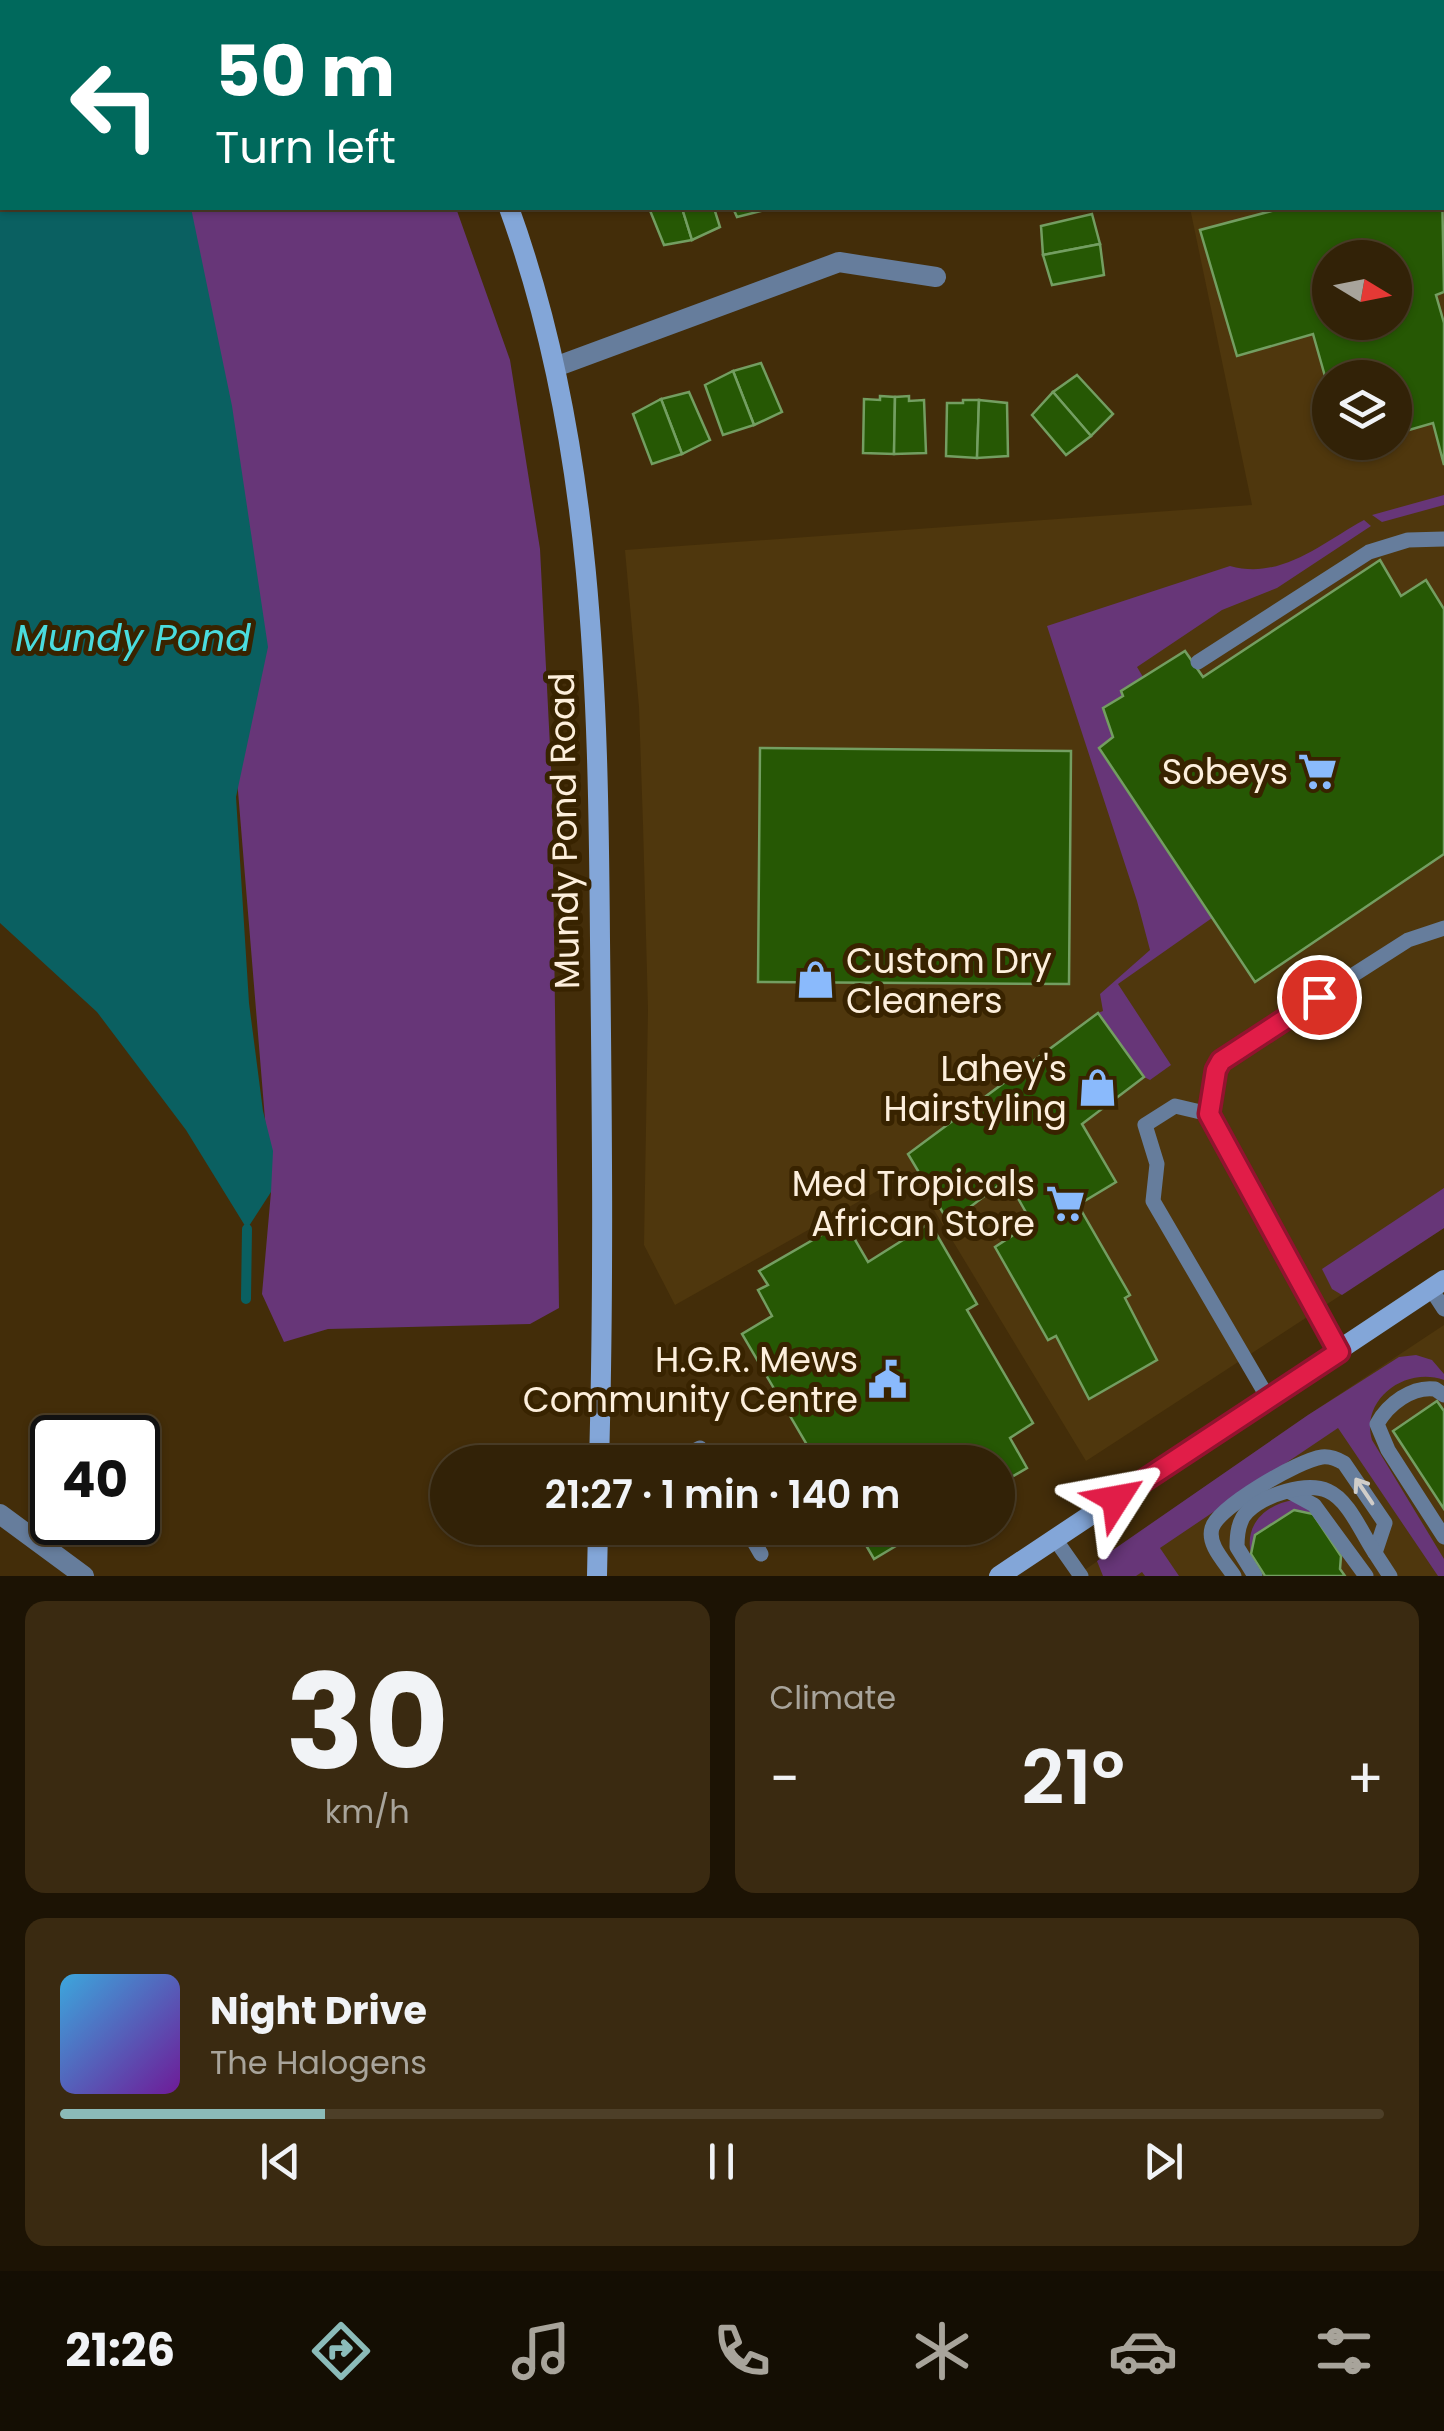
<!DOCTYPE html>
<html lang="en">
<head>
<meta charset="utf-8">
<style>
	body { margin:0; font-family:Poppins,sans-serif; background:#3a2a11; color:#f1f3f6; height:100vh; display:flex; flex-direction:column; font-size:38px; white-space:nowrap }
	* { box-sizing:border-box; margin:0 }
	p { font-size:32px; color:#a8a49b }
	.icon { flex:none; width:55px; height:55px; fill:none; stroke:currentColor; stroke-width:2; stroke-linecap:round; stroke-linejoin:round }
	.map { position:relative; height:1576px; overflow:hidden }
	.details { display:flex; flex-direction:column; gap:25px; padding:25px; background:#1c1304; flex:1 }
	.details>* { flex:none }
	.banner { position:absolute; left:0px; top:0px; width:1445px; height:210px; box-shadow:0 2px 8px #0004,0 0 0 2px #4d3f28; background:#00695c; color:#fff; overflow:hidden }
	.needle { width:65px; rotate:100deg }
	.tools { position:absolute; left:1312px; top:240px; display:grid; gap:20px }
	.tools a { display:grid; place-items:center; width:100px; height:100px; border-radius:50%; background:#322207; box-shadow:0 2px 8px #0004,0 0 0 2px #4d3f28; font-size:50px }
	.speed { position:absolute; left:30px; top:1415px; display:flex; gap:20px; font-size:50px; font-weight:700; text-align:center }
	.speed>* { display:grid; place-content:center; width:130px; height:130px; border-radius:50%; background:#322207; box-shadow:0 2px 8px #0004,0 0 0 2px #4d3f28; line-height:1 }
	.speed .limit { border:5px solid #111; border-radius:15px; background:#fff; color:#111 }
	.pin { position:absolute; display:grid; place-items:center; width:85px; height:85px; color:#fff; margin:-42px; border:5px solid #fff; border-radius:50%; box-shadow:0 2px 10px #0007 }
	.me { position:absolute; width:110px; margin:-55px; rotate:56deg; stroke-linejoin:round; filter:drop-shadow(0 0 8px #0008) }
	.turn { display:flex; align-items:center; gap:35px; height:210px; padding:0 50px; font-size:45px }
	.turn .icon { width:130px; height:130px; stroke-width:2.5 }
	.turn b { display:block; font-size:70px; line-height:85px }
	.big { font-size:75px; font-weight:600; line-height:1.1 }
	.details .card { flex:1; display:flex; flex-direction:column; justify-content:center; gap:15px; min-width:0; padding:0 35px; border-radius:20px; background:#3a2a11 }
	.details .dial { align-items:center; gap:0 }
	.dial b { font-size:130px; line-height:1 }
	.song { display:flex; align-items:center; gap:30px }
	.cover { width:120px; height:120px; border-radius:15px; background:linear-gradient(135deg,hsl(200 70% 55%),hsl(280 70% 35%)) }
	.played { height:10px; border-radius:5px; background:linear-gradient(90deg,#8bbbb9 20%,#4d3f28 20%) }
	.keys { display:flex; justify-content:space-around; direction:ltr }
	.heat { display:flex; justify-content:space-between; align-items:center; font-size:55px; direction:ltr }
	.details .tiles { flex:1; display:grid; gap:25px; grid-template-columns:1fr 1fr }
	.card:last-child { grid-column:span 2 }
	.trip { position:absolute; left:430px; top:1445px; width:585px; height:100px; border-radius:50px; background:#322207; box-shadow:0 2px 8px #0004,0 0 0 2px #4d3f28; font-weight:600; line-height:100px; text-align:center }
	.tab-bar { display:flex; height:160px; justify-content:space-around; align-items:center; background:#140e03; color:#a8a49b }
	.tab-bar .icon { width:70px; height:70px }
	.tab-bar .selected { color:#8bbbb9 }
	.tab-bar b { font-size:45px; color:#f1f3f6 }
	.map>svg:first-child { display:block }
</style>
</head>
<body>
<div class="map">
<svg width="1444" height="1576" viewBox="0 0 1444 1576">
	<rect width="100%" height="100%" fill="#432d09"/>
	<g fill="#4f370d" fill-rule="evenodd">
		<path d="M1146,0h298v1228l-358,233 -175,-289 -236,133 -31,-60 4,-235 -5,-186 -4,-117 -14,-157 627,-45 -62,-297h252v-206zM1330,258h65v64h-65zM1330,378h65v64h-65z"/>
		<polygon points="1444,1325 1444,1576 1076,1576 1308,1415"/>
	</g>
	<g fill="#673678">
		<polygon points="140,0 374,0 375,2 141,2"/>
		<polygon points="190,208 456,208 510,360 540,549 552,786 559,1308 530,1324 328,1329 284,1342 262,1294 271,1192"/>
		<polygon points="1444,495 1444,505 1382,522 1372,515"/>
		<path d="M1364,520l7,6 -94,62 -55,22 -85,57 6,10 -22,14 2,5 -19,12 9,29 -14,12 113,169 -94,66 53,81 -21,15 -6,-3 -46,-64 5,-2 -3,-17 50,-44 -13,-49 -90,-275 183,-60c52,14 90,-22 134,-46z"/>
		<polygon points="1444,1188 1444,1228 1342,1295 1332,1289 1322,1269"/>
		<path d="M1416,1355l16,5 12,14v6c-38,-14 -84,19 -72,60l72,119v17h-6l-100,-148 -178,120 19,28h-34l-3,-4 -6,4h-33l-6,-15 211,-146 91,-58z"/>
		<path d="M1294,1500l19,9 -5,4 -14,-3 -43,44c-7,-30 15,-50 43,-54z"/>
	</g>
	<polygon fill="#0a6061" points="0,0 139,0 139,2 2,2 2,208 191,208 232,406 268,647 236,797 249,1003 263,1111 273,1151 271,1192 247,1229 186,1130 97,1012 0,923"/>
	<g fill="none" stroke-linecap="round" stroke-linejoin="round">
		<polyline stroke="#0a6061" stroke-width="10" points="246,1299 247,1229"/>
	</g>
	<g fill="#265804" stroke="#739e61" stroke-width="2.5" fill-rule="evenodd">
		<path d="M1442,186l2,106 -8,3 8,28v142l-11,-42 -38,11v-56h-65v16l-17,-60 -76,22 -37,-126 83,-22h159zM1330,258h65v64h-65z"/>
		<polygon points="649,208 682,208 692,240 664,245"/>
		<polygon points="682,208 714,208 720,227 692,240"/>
		<polygon points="733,208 764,208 765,210 737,217"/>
		<polygon points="1092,214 1100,244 1043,255 1041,226"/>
		<polygon points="1100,244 1104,275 1052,285 1043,255"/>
		<polygon points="761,363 782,412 754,425 733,371"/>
		<polygon points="733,371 754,425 723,435 705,385"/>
		<polygon points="1077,375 1113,414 1091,436 1053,392"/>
		<polygon points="689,392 710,440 682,454 661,399"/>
		<polygon points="1053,392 1091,436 1066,455 1032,415"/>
		<polygon points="880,396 895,397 894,454 863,453 864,399 880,400"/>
		<polygon points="909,396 909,401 924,400 926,453 894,454 895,397"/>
		<polygon points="661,399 682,454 652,464 633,414"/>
		<polygon points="963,400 979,400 977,458 946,456 947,403 963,403"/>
		<polygon points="979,400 1007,403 1008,456 977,458"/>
		<polygon points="1380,560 1401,596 1426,580 1444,609 1444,854 1255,982 1099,748 1113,737 1103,708 1123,696 1121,691 1185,651 1203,677"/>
		<polygon points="760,748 1071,751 1069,984 758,982"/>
		<polygon points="1098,1013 1144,1077 1082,1124 1116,1182 1078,1205 1130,1295 1125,1298 1157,1360 1089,1399 1056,1336 1048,1340 995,1247 1032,1223 1007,1179 949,1223 908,1154"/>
		<polygon points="930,1223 977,1304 967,1310 1033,1423 1010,1438 1027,1468 998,1485 998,1462 817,1462 742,1334 772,1316 758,1290 768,1285 759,1271 837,1226 841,1235 850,1231 868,1262"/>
		<polygon points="1437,1401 1444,1411 1444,1509 1393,1431"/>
		<polygon points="1294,1510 1313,1514 1341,1556 1340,1569 1345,1576 1265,1576 1251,1554 1255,1535"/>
		<polygon points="856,1528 926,1528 874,1559"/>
	</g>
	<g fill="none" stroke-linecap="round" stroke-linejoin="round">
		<g stroke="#667d9c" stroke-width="15">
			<polyline points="1198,662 1369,552 1408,540 1444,539"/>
			<polyline points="1209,1114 1175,1106 1145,1125 1157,1164 1153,1201 1268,1398"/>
			<polyline points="1431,1289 1444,1309"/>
			<polyline points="1339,1352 1209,1114 1216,1070 1228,1055 1408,940 1444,928"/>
			<path d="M1444,1395l-9,-6c-23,-3 -47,15 -58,35l11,26 56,87"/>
			<polyline points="673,1462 700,1448 708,1462"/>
			<polyline points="1290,1492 1314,1505 1366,1576"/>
			<polyline points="746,1528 761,1554"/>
			<polyline points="1055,1539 1081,1576"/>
			<path d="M1234,1576c-9,-14 -27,-31 -22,-48 6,-21 87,-68 110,-71 8,-1 15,2 22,6l41,60 -10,30 15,23"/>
			<path d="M1255,1576l-18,-29c0,-12 1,-27 11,-36 17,-16 58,-30 80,-20 21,9 34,43 47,62"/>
		</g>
		<g stroke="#667d9c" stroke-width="20">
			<polyline points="627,2 634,0"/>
			<polyline points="555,367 839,262 936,277"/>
			<polyline points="0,1514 84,1576"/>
		</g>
		<g stroke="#83a6d8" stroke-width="20">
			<polyline points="425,0 426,2"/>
			<path d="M509,208c85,234 89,485 91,732 2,174 4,348 -1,522"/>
			<polyline points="597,1576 598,1528"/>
			<polyline points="999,1576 1444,1280"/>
		</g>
	</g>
	<defs><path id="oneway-shaft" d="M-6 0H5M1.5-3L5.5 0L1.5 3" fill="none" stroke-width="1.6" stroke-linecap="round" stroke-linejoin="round" transform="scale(2.5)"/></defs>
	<use stroke="#d0cdc9" href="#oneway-shaft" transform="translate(1364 1491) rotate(-124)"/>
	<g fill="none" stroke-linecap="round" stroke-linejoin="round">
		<defs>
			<polyline id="route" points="1116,1499 1339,1352 1209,1114 1216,1070 1221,1061 1319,997"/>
		</defs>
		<use href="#route" stroke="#92132f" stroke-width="25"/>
		<use href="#route" stroke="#e11d48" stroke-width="18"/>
	</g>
	<defs>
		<symbol id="supermarket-bare" viewBox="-9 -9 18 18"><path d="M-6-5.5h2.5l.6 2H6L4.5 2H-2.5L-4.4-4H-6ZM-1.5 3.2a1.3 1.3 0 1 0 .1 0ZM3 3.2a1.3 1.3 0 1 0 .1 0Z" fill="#8abafc" stroke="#382300" stroke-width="2.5" paint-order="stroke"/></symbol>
		<symbol id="shop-bare" viewBox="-9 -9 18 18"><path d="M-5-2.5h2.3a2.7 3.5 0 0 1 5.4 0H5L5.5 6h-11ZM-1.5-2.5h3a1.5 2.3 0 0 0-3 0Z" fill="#8abafc" stroke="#382300" stroke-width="2.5" paint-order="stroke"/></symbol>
		<symbol id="civic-bare" viewBox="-9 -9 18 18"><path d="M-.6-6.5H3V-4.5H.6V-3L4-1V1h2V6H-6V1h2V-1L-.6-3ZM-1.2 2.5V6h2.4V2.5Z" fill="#8abafc" stroke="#382300" stroke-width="2.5" paint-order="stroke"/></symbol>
	</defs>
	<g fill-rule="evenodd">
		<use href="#supermarket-bare" x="1290" y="744" width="55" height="55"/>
		<use href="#shop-bare" x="788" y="952" width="55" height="55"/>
		<use href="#shop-bare" x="1070" y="1060" width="55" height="55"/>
		<use href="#supermarket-bare" x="1038" y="1176" width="55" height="55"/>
		<use href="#civic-bare" x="860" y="1352" width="55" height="55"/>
	</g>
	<g text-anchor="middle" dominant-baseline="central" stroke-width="10" stroke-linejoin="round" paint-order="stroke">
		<g font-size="35" fill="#fdefdc" stroke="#382300" text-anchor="end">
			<text x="1288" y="771">Sobeys</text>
			<text x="846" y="960" text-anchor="start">Custom Dry<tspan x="846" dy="40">Cleaners</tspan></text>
			<text x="1067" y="1068">Lahey's<tspan x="1067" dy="40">Hairstyling</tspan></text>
			<text x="1035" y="1183">Med Tropicals<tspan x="1035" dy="40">African Store</tspan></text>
			<text x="858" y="1359">H.G.R. Mews<tspan x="858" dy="40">Community Centre</tspan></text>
		</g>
		<g font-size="35" fill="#fdefdc" stroke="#382300">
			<text transform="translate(564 831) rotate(-91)">Mundy Pond Road</text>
		</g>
		<g font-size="38" font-style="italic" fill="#4adcde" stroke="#382300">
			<text x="133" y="637">Mundy Pond</text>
		</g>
	</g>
</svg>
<div class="tools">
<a><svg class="needle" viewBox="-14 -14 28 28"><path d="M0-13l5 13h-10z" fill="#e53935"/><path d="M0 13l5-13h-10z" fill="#a8a49b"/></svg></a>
<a><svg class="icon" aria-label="layers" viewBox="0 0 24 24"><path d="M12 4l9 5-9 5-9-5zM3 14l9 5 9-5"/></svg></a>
</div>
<div class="speed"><div class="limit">40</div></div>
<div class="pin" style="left:1319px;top:997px;background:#d93025"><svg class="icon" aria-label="arrive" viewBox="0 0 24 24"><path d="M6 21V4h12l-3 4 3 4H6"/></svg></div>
<svg class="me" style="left:1116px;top:1499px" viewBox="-20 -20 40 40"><path d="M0-17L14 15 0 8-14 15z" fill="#e11d48" stroke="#fff" stroke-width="4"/></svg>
<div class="trip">21:27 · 1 min · 140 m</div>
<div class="banner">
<div class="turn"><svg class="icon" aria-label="left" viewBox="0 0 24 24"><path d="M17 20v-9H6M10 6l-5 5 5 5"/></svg><div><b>50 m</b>Turn left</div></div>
</div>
</div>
<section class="details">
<div class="tiles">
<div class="card dial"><b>30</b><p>km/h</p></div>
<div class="card"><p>Climate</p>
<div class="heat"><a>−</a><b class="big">21°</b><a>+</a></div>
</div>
<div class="card">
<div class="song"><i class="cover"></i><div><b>Night Drive</b><p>The Halogens</p></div></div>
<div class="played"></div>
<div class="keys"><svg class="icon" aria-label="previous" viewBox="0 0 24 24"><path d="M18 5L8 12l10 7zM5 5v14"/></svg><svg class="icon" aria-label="pause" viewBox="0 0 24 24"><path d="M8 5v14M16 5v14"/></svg><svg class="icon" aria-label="next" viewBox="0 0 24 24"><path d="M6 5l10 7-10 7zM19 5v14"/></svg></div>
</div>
</div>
</section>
<nav class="tab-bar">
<b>21:26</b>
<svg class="icon selected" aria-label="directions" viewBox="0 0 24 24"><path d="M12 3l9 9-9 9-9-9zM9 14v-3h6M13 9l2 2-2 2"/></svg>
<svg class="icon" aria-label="music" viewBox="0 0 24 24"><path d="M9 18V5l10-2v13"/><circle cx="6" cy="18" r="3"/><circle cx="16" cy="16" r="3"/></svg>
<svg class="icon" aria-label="phone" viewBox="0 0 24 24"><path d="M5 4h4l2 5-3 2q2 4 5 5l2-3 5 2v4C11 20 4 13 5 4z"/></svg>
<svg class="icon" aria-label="climate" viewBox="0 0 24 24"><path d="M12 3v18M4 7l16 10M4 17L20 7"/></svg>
<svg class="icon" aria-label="car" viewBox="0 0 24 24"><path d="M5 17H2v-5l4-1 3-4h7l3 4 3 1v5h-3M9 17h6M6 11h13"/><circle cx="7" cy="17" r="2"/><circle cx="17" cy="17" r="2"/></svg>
<svg class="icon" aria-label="filters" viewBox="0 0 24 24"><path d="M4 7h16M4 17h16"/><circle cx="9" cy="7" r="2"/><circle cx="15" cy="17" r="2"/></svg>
</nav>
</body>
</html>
